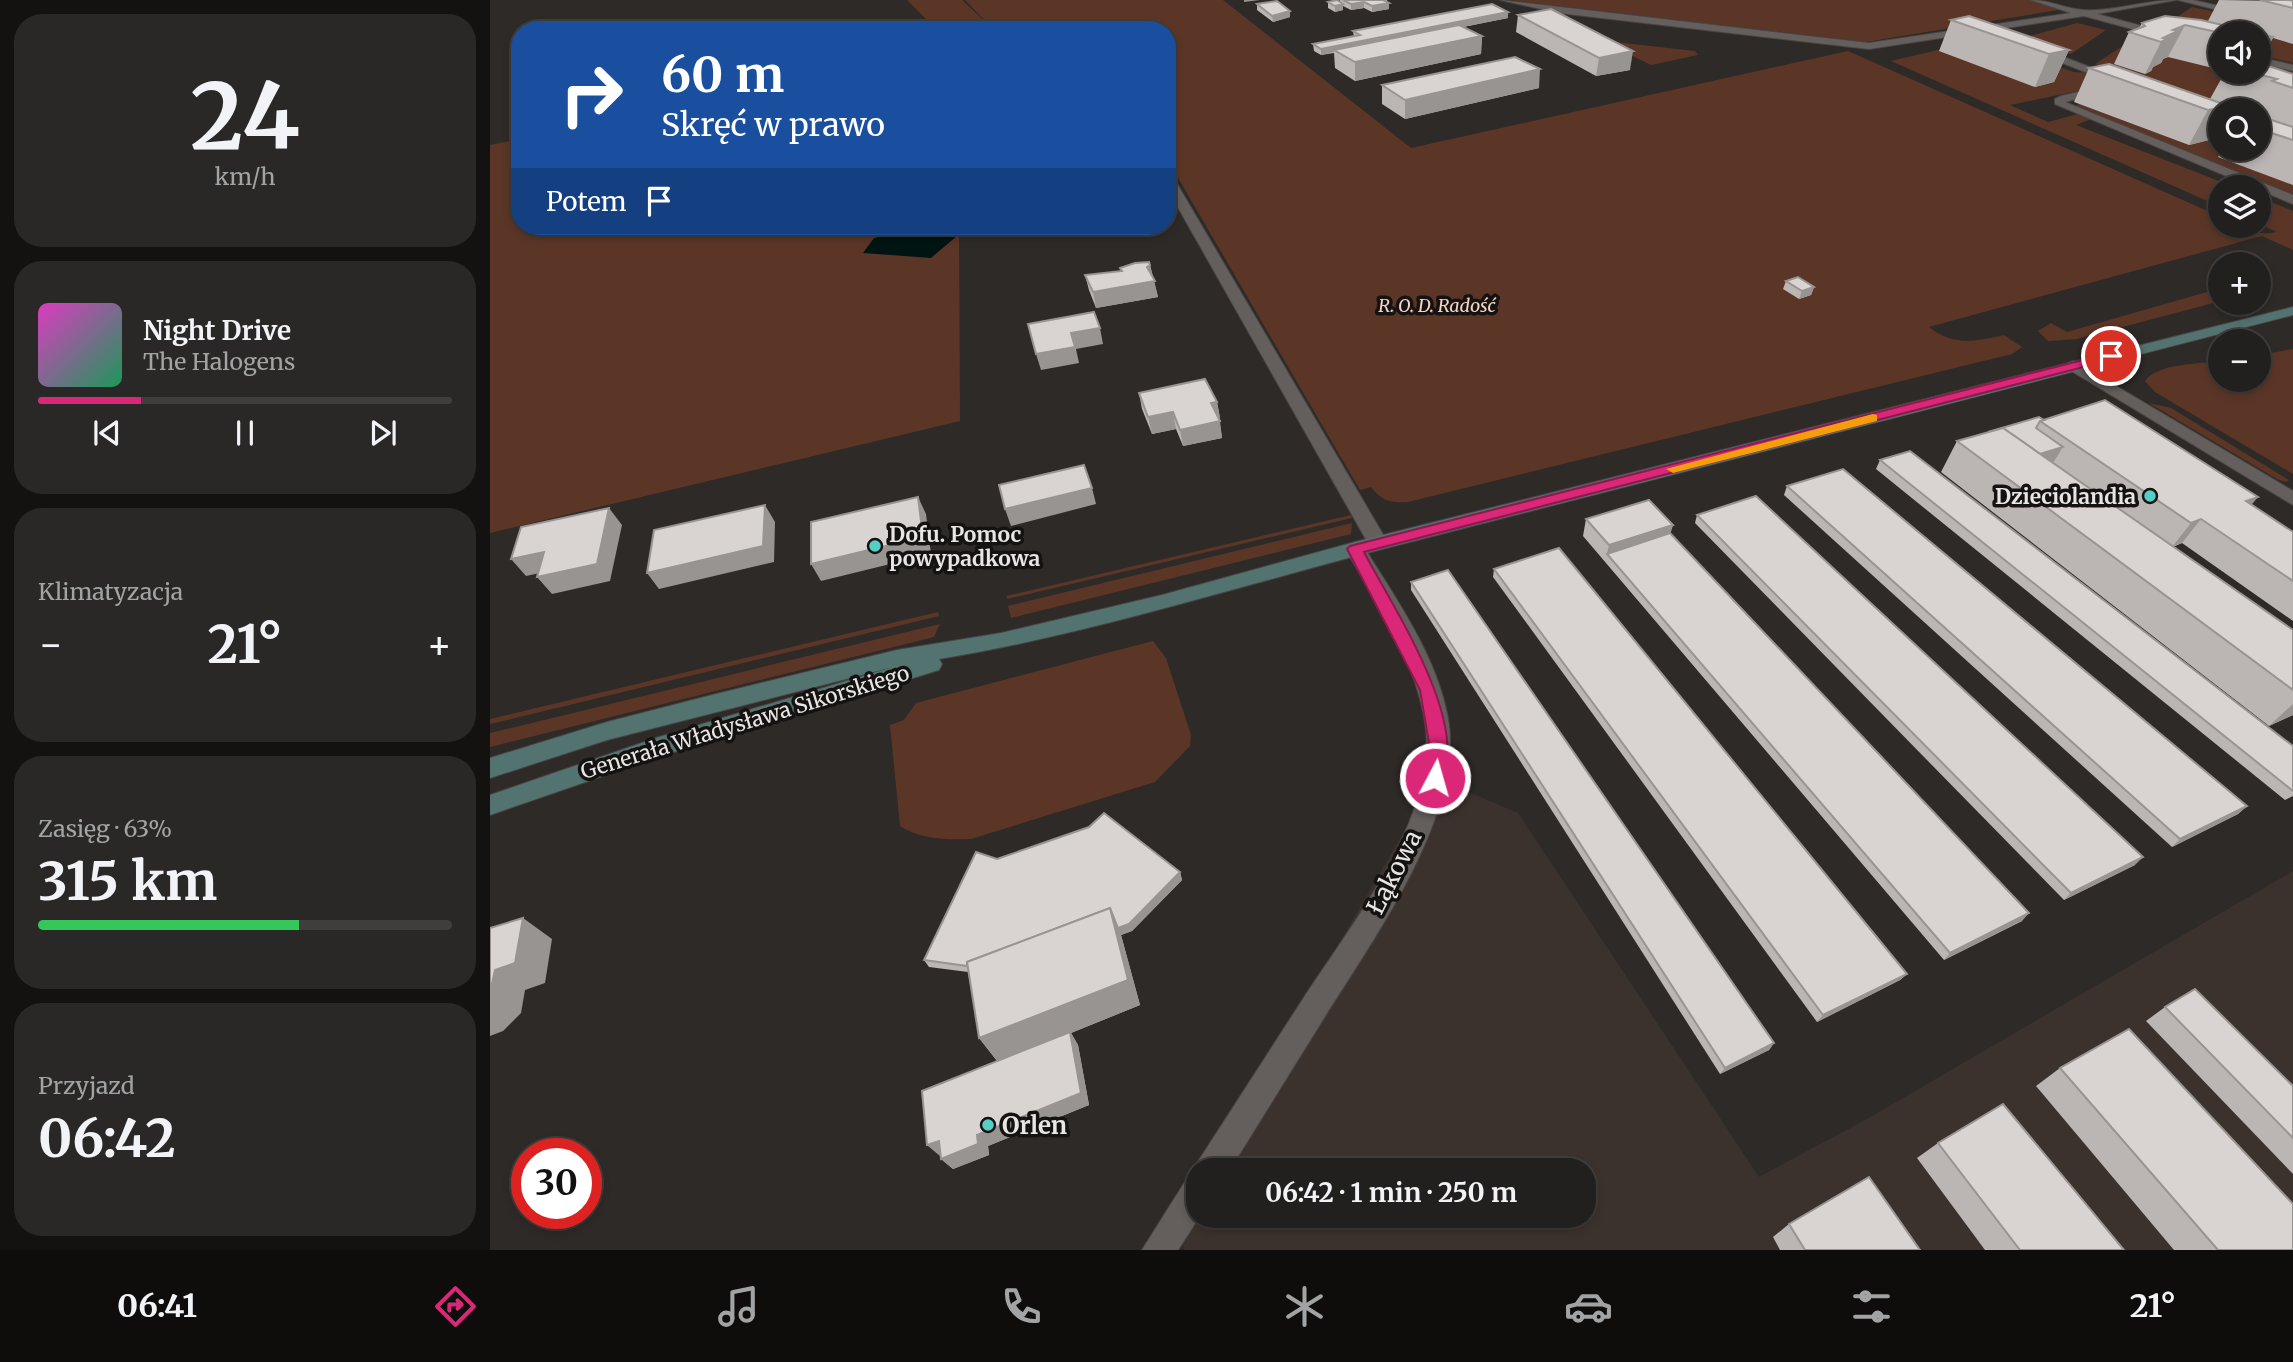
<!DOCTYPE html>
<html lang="pl">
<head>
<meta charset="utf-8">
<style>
	body { margin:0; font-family:Merriweather,serif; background:#2a2827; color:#f1f3f6; height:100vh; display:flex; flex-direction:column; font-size:26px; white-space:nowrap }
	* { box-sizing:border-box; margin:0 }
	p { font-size:23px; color:#a2a3a4 }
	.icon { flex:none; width:38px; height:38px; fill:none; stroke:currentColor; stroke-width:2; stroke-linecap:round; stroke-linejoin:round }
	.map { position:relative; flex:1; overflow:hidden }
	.drawer { display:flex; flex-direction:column; gap:14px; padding:14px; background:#131210; width:490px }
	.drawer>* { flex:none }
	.guide { position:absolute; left:21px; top:21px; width:665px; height:214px; border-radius:28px; box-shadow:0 4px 10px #0003,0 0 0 2px #3f3e3c; background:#1a4fa0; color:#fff; overflow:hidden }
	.tools { position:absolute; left:1718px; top:21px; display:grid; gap:14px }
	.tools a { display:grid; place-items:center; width:63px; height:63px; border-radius:50%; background:#22201e; box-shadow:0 4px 10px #0003,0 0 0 2px #3f3e3c; font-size:35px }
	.speed { position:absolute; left:21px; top:1138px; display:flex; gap:14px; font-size:35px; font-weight:700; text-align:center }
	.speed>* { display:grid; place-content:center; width:91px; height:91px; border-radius:50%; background:#22201e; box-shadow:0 4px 10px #0003,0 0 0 2px #3f3e3c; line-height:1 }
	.speed .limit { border:10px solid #d22; background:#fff; color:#111 }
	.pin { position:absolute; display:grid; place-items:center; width:60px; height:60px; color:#fff; margin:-30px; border:4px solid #fff; border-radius:50%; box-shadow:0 2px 7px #0007 }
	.me { position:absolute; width:77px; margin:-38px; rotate:6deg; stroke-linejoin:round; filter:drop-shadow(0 0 5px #0008) }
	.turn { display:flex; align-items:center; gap:24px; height:147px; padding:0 35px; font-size:32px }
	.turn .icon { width:91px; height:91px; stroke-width:2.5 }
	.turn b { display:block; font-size:49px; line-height:60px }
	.then { display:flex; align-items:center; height:66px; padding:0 35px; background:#0003; gap:14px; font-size:26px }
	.big { font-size:52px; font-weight:700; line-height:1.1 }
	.drawer .card { flex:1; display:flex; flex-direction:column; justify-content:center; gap:10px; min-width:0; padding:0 24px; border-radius:28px; background:#2a2827 }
	.drawer .dial { align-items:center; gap:0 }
	.dial b { font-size:91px; line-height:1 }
	.song { display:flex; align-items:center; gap:21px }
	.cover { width:84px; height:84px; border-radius:10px; background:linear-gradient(135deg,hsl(310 70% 55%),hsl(150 70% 35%)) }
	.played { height:7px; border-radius:4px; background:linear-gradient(90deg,#db2777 25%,#3f3e3c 25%) }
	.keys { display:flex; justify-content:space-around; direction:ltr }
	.heat { display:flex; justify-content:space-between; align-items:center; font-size:38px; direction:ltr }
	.charge { height:10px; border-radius:5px; background:linear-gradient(90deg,#34c759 63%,#3f3e3c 0) }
	.trip { position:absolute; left:696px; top:1158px; width:410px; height:70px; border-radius:28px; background:#22201e; box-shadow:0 4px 10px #0003,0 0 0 2px #3f3e3c; font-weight:700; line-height:70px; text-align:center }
	.tab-bar { display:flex; height:112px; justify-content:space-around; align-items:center; background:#0e0d0c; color:#a2a3a4 }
	.tab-bar .icon { width:49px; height:49px }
	.tab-bar .on { color:#db2777 }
	.tab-bar b { font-size:32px; color:#f1f3f6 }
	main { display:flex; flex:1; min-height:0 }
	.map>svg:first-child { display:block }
</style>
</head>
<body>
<main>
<section class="drawer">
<div class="card dial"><b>24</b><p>km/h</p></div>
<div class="card">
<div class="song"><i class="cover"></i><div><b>Night Drive</b><p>The Halogens</p></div></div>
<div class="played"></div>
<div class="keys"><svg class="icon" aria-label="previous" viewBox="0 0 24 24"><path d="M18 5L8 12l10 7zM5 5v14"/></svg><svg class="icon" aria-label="pause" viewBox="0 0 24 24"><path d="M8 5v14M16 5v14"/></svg><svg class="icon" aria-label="next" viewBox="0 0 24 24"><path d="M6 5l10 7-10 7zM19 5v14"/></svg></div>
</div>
<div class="card"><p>Klimatyzacja</p>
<div class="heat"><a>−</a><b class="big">21°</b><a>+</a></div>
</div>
<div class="card"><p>Zasięg · 63%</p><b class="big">315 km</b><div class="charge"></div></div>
<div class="card"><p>Przyjazd</p><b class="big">06:42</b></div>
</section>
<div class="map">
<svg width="1803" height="1250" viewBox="0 0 1803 1250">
	<rect width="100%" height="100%" fill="#2e2a28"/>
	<polygon fill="#3c322d" points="945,778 1028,813 1269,1177 1377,1119 1803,871 1803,1250 694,1250 687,1221 709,1216 1094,1216 1094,1171 717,1171"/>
	<g fill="#5b3627">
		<path d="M417,0h55l29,27 -26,-27h258l188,148 437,-97 373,166v9c21,0 36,11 56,6l-18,-8v-27l34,14v39l-31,-14 -333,91c24,19 46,15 75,8l18,12 -10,7 -604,148c-18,1 -26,-1 -37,-15l-11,3 -193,-331v-129h-237l3,-4z"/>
		<polygon points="1020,0 1546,0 1574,9 1376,42"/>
		<polygon points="1702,7 1803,28 1803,63 1769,55 1769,33 1731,33 1673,26"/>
		<polygon points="1587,23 1616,30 1581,54 1529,39"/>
		<polygon points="1645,38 1731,53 1731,72 1769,72 1769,63 1803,72 1803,139 1769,110 1731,110 1605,64"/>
		<polygon points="1125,42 1205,51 1208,55 1161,65 1120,45"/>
		<polygon points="1504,44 1584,72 1601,73 1611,86 1520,105 1558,122 1588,114 1601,119 1586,125 1744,187 1731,187 1731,207 1401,61 1469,45"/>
		<polygon points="1633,95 1731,126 1731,149 1803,152 1803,194 1593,113 1586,107 1588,104"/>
		<polygon points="30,139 30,226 469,226 470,421 0,533 0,145"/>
		<polygon points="1731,288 1731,301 1587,339 1558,341 1548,331 1561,323 1577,332"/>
		<path d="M1803,349v125l-138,-82 -10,-11c12,-18 55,-17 76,-20v19h38v-25z"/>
		<polygon points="1659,403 1681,408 1799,480 1796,482 1787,479"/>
		<polygon points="861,515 862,518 517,599 516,596"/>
		<polygon points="862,523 861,534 521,618 518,606"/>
		<polygon points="448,612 449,616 0,724 0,719"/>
		<polygon points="450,624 444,637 0,747 0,733"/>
		<path d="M663,641l13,17 25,77 -1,11 -35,36 -184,57c-23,1 -52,0 -71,-13l-10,-101 14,-5 12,-17z"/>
	</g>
	<polygon fill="#001513" points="459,226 467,236 441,258 373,253 384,238 428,228"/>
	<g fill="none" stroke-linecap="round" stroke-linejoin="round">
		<defs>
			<g id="minor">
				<path d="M1010,0l369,43 202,-30 -40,-13c19,0 35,9 53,10 26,2 63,-10 92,-10l-79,14 124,33v6l-137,-37 -215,33 -310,-36z"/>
				<polygon points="1688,0 1703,0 1803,23 1803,29"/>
				<polygon points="1547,47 1629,78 1630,80 1621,82 1544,52"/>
				<polygon points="1769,57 1803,65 1803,71 1769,63"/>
				<polygon points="1614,86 1618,87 1618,91 1575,102 1803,195 1803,204 1565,104 1565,99 1571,96"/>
				<polygon points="677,173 683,177 898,543 895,548 881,548 878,543 677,188"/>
				<polygon points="1584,361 1803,491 1803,505 1578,369 1578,363"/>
				<path d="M865,542l7,2c34,55 78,116 87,181 12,93 -77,216 -125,293 -32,51 -63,102 -95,153h-30l1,45 -22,34h-36l46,-73 7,-3 4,-14c35,-54 69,-107 104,-161 48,-74 137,-184 122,-277 -10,-63 -48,-120 -80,-173z"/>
			</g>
			<path id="secondary" d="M1803,307v8c-297,77 -594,153 -891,229 -154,39 -306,89 -463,115l3,5 -3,6 -278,86 -171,59v-20l169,-58 234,-70 -286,73 -117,38v-20l117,-36 105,-27 185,-45 104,-17 161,-38 193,-53z"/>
		</defs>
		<use href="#minor" stroke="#484544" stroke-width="2"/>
		<use href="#secondary" stroke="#484544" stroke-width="2"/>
		<use href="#minor" fill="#645f5d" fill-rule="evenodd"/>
		<use href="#secondary" fill="#537370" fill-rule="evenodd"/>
	</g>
	<g fill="#bbb5b4">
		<polygon points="850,0 897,0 899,9 882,12 874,8 861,10 853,6 853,10 845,12 838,8 838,2 850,2"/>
		<polygon points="1729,0 1803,1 1803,44 1783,38 1769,62 1769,33 1731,33 1731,70 1678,57 1673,59 1671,63 1663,67 1661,71 1655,74 1624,64 1639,32 1649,28 1652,23 1746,28 1718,21"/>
		<polygon points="767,4 800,17 783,22 767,10"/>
		<polygon points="1018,12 1018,18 973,27 992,36 991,54 865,81 845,68 844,53 831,55 824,51 823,44 864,37 863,31"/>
		<polygon points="1028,15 1140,70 1106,76 1026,32"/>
		<polygon points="1461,20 1579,50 1564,82 1545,87 1449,51"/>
		<polygon points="1599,68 1720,99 1735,72 1769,72 1803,74 1803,185 1728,157 1733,149 1769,149 1769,110 1757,110 1732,103 1731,120 1719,140 1699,145 1584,102"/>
		<polygon points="892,85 1049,88 915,119 892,104"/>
		<polygon points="660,265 668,297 606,308 599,290 595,275 631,271 630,268"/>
		<polygon points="1296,281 1324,287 1321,295 1309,299 1293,289"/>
		<polygon points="649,393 727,402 730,418 729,419 732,438 693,446 686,429 662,434 652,409"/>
		<polygon points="1554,420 1762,505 1803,532 1803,621 1692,543 1683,547 1803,630 1803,715 1779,726 1451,472 1467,441"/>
		<polygon points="1390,460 1803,746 1803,796 1795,800 1386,469"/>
		<polygon points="1297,486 1757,806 1748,814 1682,847 1294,495"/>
		<polygon points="1207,515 1645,865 1574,900 1205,523"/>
		<polygon points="1096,519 1183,525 1180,533 1532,921 1454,960 1093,536"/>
		<polygon points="1004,569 1417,974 1410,980 1327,1022 1003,577"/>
		<polygon points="921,582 1284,1043 1279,1050 1230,1074 921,590"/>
		<polygon points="507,859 690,872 692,880 642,931 631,935 650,1005 581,1033 588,1045 599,1105 498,1146 499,1155 463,1169 451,1159 450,1155 437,1145 507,1061 489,1038 478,972 439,967 434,960"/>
		<polygon points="1675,1007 1803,1086 1803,1174 1656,1021"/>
		<polygon points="1570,1068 1803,1250 1684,1250 1546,1086"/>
		<polygon points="1448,1143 1634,1250 1495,1250 1427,1158"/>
		<polygon points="1299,1224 1430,1250 1290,1250 1283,1237"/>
	</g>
	<g fill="#989492">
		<polygon points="754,0 770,0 754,2"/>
		<polygon points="874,2 874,8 861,10 861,4"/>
		<polygon points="899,3 899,9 882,12 882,6"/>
		<polygon points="853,4 853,10 845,12 845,6"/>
		<polygon points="800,11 800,17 783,22 782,16"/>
		<polygon points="1018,12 1018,18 848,52 844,50 844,52 831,55 831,49"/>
		<polygon points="1695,25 1678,57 1673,59 1671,63 1663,67 1661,71 1655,74 1673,38 1683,30"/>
		<polygon points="992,36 991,54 865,81 865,62"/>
		<polygon points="1783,37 1769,62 1769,48 1772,43"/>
		<polygon points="1579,50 1564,82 1545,87 1559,54"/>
		<polygon points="1143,51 1140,70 1106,76 1109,58"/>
		<polygon points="1050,69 1049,88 915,119 915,100"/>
		<polygon points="1739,106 1736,110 1731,110 1731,120 1719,140 1699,145 1718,110"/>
		<polygon points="660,265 668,297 606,308 603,292"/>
		<polygon points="1324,287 1321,295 1309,299 1312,291"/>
		<polygon points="610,328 613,344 586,349 589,363 551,370 546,354 581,333"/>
		<polygon points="727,402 730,418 724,420 721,403"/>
		<polygon points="683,412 686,429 662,434 658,417"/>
		<polygon points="730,421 732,438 693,446 690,430"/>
		<polygon points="1573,447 1563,463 1530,460"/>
		<polygon points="602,488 606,504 521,526 515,509"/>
		<polygon points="428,497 436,514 441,554 331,581 321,564"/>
		<polygon points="1768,497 1748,521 1756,501"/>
		<polygon points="275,505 285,522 284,562 169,589 157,573"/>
		<polygon points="119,508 132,525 120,581 62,594 47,577"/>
		<polygon points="1711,519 1692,543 1682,547 1701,523"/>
		<polygon points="1183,525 1178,542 1117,554 1115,562 1119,545"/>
		<polygon points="54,552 68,569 36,576 21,559"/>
		<polygon points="1803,704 1803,715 1779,726"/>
		<polygon points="1757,806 1748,814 1682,847 1690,839"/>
		<polygon points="1653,857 1645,865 1574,900 1581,893"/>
		<polygon points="690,872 692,880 642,931 631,935 650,1005 581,1033 588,1045 599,1105 498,1146 499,1155 463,1169 451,1159 487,1135 508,1062 489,1038 620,908"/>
		<polygon points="1539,913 1532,921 1454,960 1460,953"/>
		<polygon points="33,918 62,939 55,983 35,990 31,1013 13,1031 0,1036 0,993 5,970"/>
		<polygon points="1417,974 1410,980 1327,1022 1333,1015"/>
		<polygon points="1284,1043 1279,1050 1230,1074 1235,1068"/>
		<polygon points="449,1141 460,1152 450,1156 437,1145"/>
	</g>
	<g fill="#d9d3d1" stroke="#989492" stroke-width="2">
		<polygon points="847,0 853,4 845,6 838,2"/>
		<polygon points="853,0 893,0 899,3 882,6 874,2 861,4"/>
		<polygon points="1770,0 1800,0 1803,1 1803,8"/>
		<polygon points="787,1 800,11 782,16 767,4"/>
		<polygon points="1002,4 1018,12 831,49 823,44 870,35 863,31"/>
		<polygon points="1061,9 1143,51 1109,58 1028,15"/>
		<polygon points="1479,16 1579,50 1559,54 1461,20"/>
		<polygon points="1675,16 1711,20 1766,33 1731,33 1695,25 1683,30 1688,31 1673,38 1677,39 1671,42 1639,32 1655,26 1652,23"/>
		<polygon points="969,25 992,36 865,62 844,50"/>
		<polygon points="1769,34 1783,37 1772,43 1769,42"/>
		<polygon points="1025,57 1050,69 915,100 892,85"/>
		<polygon points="1769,63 1803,74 1803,88 1782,81 1787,79 1759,72 1769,72"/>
		<polygon points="1619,64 1739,106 1718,110 1599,68"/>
		<polygon points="1769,116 1803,127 1803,140 1769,129"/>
		<polygon points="659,262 660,265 657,267 665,281 603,292 595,275 632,271 630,268 645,263"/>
		<polygon points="1308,277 1324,287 1312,291 1296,281"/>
		<polygon points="604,312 610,328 581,333 585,347 546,354 538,324"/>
		<polygon points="715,379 727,402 721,403 730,421 690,430 683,412 658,417 649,393"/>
		<polygon points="1615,400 1768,497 1756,501 1803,532 1803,581 1711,519 1701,523 1550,421"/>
		<polygon points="1549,417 1554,420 1550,421 1546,428 1573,447 1550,454 1513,428 1498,432"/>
		<polygon points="1513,428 1803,630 1803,690 1467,441"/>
		<polygon points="1420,451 1803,746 1803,791 1390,460"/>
		<polygon points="594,465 602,488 515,509 509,485"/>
		<polygon points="1353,469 1757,806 1690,839 1297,486"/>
		<polygon points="1266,496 1653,857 1581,893 1207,515"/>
		<polygon points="428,497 433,537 321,564 321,522"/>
		<polygon points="1159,500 1183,525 1119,545 1096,519"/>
		<polygon points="275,505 273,546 157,573 164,530"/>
		<polygon points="119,508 107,564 47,577 54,552 21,559 31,527"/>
		<polygon points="1180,533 1539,913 1460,953 1117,554"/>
		<polygon points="1069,548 1417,974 1333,1015 1004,569"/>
		<polygon points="958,570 1284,1043 1235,1068 921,582"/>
		<polygon points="614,813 690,872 639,924 628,928 620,908 477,962 477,966 434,960 486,852 507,859 599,827"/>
		<polygon points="620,908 638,980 489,1038 477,962"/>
		<polygon points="33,918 25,963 5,970 0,993 0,928"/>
		<polygon points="1705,989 1803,1086 1803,1138 1675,1007"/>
		<polygon points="1639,1029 1803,1204 1803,1250 1728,1250 1570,1068"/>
		<polygon points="580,1032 591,1093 487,1135 488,1144 451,1159 449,1141 437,1145 432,1091"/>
		<polygon points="1513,1104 1634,1250 1530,1250 1448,1143"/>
		<polygon points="1379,1177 1430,1250 1315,1250 1299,1224"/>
	</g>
	<path fill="#db2777" stroke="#8e194d" stroke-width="2" d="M1621,353l4,1v5l-751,193c28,54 107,171 77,231h-12l-3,-5 4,-29 -10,-59 -73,-141 3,-3z"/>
	<polygon fill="#f59e0b" points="1383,414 1387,415 1387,421 1183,473 1176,469"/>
	<g fill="#55cec5" stroke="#151312" stroke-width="2.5">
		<circle cx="1660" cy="496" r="7"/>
		<circle cx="385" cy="546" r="7"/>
		<circle cx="498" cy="1125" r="7"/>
	</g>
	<g text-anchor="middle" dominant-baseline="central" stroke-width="7" stroke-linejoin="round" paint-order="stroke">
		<g font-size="18" font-style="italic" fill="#f5d3c5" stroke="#151312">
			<text x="947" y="305">R. O. D. Radość</text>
		</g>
		<g font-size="21" font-weight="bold" fill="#e8e5e4" stroke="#151312" text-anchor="end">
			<text x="1646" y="496">Dzieciolandia</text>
			<text x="399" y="534" text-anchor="start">Dofu. Pomoc<tspan x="399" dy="24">powypadkowa</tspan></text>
		</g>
		<g font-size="21" fill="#e8e5e4" stroke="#151312">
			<text transform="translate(255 722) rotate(-17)">Generała Władysława Sikorskiego</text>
		</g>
		<g font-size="24" fill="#e8e5e4" stroke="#151312">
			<text transform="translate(904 872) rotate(-63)">Łąkowa</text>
		</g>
		<g font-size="24" font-weight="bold" fill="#e8e5e4" stroke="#151312" text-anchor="start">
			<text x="512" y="1125">Orlen</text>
		</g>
	</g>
</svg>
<div class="tools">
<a><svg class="icon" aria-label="sound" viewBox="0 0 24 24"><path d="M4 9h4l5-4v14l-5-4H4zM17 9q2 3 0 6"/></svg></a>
<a><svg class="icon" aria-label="search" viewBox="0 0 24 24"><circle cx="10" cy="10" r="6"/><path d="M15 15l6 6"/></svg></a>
<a><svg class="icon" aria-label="layers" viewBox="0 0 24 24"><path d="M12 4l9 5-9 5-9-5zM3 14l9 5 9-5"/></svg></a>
<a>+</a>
<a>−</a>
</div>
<div class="speed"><div class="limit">30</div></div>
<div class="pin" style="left:1621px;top:356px;background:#d93025"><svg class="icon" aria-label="arrive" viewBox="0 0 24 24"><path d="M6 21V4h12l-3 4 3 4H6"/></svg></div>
<svg class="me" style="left:945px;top:778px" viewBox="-20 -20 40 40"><circle r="17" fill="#db2777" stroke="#fff" stroke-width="3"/><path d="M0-11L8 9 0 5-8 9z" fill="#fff"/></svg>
<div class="trip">06:42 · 1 min · 250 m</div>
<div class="guide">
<div class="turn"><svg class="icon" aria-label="right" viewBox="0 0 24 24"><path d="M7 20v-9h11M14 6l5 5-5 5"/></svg><div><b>60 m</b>Skręć w prawo</div></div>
<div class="then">Potem<svg class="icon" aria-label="arrive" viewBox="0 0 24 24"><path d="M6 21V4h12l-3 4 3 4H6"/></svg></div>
</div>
</div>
</main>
<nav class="tab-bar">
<b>06:41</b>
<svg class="icon on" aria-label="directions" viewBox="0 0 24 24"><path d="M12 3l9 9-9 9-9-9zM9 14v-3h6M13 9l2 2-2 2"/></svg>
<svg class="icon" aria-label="music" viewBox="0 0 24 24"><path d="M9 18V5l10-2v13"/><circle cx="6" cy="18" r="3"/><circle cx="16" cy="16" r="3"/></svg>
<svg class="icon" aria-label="phone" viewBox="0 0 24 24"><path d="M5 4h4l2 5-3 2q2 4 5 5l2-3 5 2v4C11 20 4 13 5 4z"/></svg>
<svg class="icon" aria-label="climate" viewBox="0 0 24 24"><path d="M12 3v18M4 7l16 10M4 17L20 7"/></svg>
<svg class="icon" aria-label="car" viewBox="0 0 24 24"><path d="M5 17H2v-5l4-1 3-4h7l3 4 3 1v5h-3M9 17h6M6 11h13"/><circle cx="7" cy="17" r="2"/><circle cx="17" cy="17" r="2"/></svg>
<svg class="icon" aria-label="filters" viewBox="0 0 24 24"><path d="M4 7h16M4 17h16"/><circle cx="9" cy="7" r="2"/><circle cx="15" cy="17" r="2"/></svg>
<b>21°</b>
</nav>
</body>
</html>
